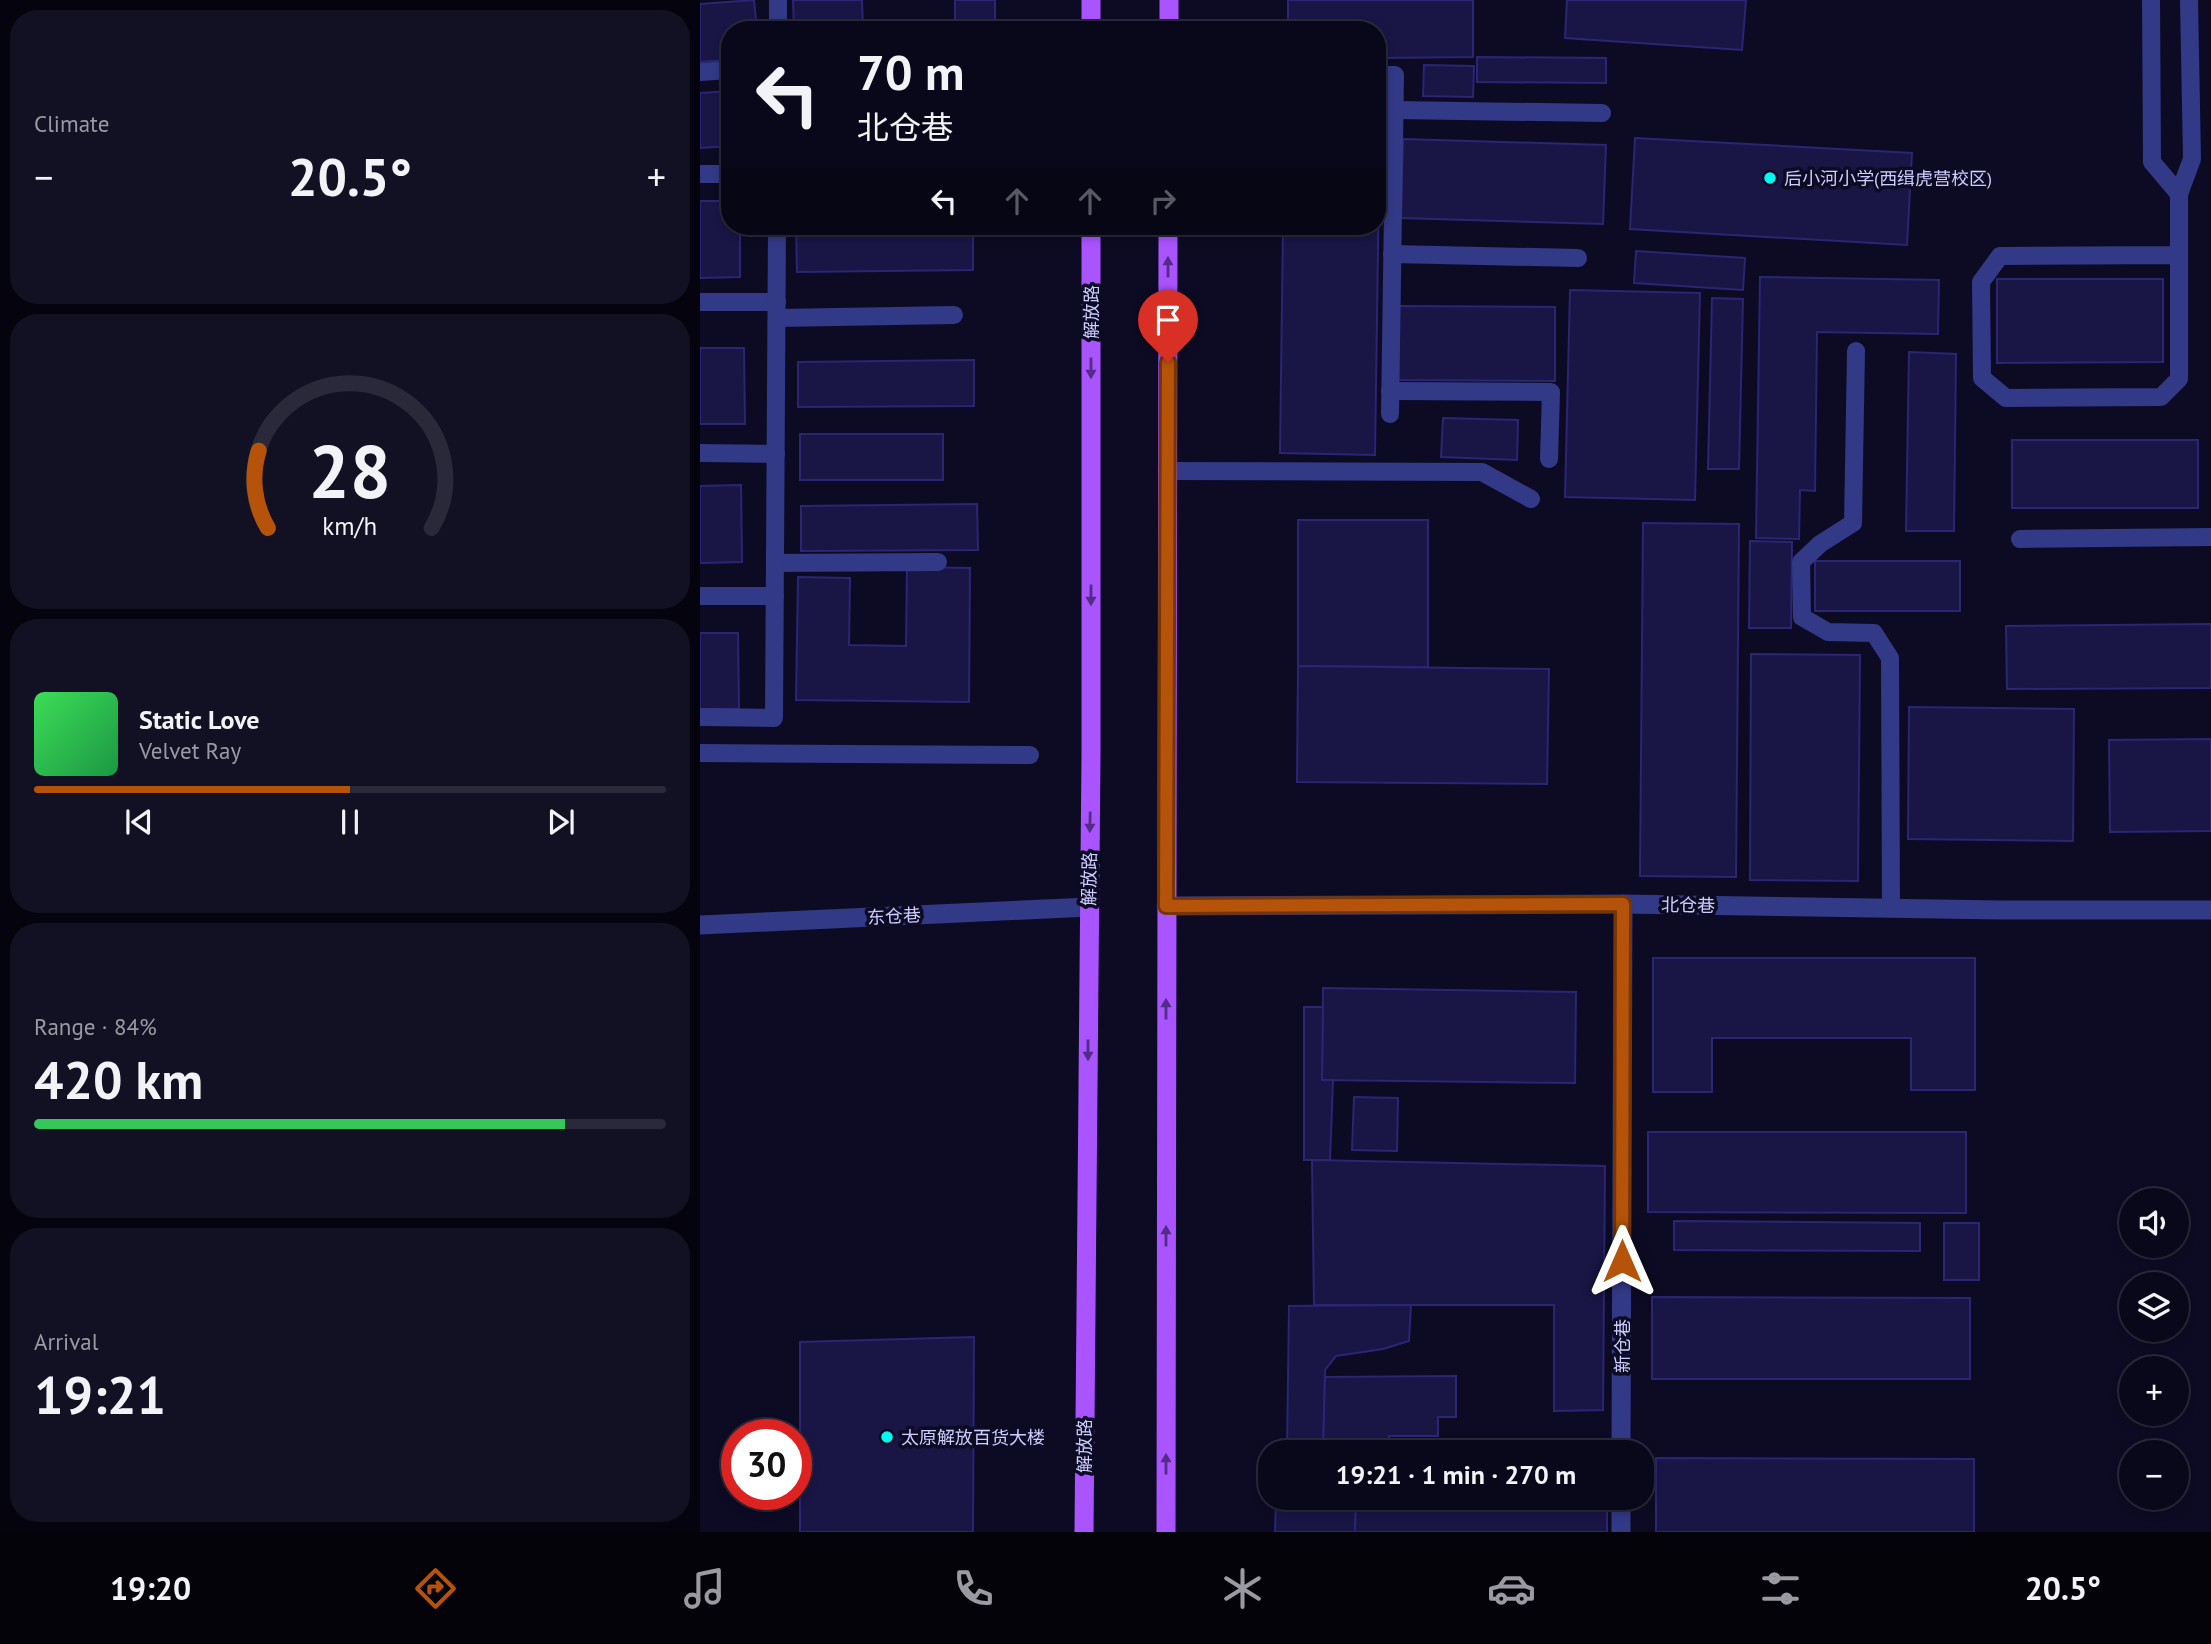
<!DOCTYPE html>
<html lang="en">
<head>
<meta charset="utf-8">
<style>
	body { margin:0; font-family:"PT Sans","Noto Sans SC",sans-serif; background:#121123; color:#f1f3f6; height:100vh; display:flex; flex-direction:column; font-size:26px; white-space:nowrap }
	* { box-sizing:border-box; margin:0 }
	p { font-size:23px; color:#999aa2 }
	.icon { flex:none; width:38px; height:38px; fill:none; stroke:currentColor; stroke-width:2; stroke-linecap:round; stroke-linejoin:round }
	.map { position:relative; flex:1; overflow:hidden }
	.drawer { display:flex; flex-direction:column; gap:10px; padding:10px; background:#05040e; width:700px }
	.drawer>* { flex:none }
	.banner { position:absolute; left:21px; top:21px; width:665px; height:214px; border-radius:28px; box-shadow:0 4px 10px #0003,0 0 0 2px #292939; background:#09081a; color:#f1f3f6; overflow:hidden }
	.controls { position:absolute; left:1419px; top:1188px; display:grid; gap:14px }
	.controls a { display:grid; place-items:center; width:70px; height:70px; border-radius:50%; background:#09081a; box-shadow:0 4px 10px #0003,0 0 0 2px #292939; font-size:35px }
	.speed { position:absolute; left:21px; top:1419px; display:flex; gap:14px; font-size:35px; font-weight:700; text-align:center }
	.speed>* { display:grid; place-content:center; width:91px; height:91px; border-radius:50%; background:#09081a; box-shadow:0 4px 10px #0003,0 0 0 2px #292939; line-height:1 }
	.speed .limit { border:10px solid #d22; background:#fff; color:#111 }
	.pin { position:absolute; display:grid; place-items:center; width:60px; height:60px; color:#fff; margin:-72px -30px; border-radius:50% 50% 50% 0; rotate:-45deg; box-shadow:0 0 7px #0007 }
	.pin .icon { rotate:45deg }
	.me { position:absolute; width:77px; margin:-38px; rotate:0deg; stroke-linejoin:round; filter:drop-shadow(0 0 5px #0008) }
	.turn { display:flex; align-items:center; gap:24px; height:147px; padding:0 21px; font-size:32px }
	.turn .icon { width:91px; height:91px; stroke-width:2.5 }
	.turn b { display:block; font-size:49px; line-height:60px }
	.lanes { display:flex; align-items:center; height:66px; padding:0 21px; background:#0003; justify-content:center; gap:35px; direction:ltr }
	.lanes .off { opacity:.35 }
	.big { font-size:52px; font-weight:600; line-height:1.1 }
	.drawer .widget { flex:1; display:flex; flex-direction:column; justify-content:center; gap:10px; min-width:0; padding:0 24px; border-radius:28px; background:#121123 }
	.drawer .dial { align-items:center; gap:0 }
	.dial svg { height:182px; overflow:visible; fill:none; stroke:#292939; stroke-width:7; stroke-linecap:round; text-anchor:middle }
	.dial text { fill:#f1f3f6; stroke:none }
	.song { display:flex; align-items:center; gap:21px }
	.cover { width:84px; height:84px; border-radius:10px; background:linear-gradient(135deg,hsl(130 70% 55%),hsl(140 70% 35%)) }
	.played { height:7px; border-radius:4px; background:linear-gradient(90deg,#b45309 50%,#292939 50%) }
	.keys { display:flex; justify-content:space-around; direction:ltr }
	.heat { display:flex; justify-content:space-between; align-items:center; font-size:38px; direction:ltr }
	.charge { height:10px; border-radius:5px; background:linear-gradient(90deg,#34c759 84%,#292939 0) }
	.trip { position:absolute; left:558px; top:1440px; width:396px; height:70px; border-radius:28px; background:#09081a; box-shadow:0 4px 10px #0003,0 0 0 2px #292939; font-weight:600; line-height:70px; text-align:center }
	.dock { display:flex; height:112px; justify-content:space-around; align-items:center; background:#04030a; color:#999aa2 }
	.dock .icon { width:49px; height:49px }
	.dock .selected { color:#b45309 }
	.dock b { font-size:32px; color:#f1f3f6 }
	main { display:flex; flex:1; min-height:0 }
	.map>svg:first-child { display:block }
</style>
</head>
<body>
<main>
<section class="drawer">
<div class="widget"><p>Climate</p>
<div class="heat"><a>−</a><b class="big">20.5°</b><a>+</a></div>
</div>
<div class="widget dial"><svg viewBox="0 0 100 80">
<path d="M14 69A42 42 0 1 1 86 69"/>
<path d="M14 69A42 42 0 0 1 10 35" stroke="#b45309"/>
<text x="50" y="56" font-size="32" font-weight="700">28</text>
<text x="50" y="72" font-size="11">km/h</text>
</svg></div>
<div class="widget">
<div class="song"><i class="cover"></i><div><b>Static Love</b><p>Velvet Ray</p></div></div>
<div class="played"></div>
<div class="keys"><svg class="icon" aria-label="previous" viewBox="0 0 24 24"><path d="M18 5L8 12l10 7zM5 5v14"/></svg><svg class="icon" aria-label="pause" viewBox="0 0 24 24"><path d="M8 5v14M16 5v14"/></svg><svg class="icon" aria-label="next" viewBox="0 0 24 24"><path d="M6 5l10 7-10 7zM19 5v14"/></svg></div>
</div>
<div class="widget"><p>Range · 84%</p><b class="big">420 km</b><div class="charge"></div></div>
<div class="widget"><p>Arrival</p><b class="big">19:21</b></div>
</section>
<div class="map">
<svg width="1511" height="1532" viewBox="0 0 1511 1532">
	<rect width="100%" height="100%" fill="#0c0b23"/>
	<g fill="#191545" stroke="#2b2574" stroke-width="2">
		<polygon points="54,0 57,30 30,30 30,60 0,62 0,4"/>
		<polygon points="93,0 162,0 163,30 94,30"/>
		<rect x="255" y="0" width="40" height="30"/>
		<polygon points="588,0 773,0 773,57 677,58 677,30 588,30"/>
		<polygon points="867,0 1046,0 1042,50 865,38"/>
		<polygon points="777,57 906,58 906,83 777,82"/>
		<polygon points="724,65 774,66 773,97 723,96"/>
		<polygon points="30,91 30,146 0,148 0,93"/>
		<polygon points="677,110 680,110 675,455 580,453 583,226 677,226"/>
		<polygon points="935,138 1212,153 1207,245 930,229"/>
		<polygon points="703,139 906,145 903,224 701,218"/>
		<polygon points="0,201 30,201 30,226 40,226 40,277 0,278"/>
		<polygon points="96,226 273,226 273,270 97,272"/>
		<polygon points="936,251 1045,258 1043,290 934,283"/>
		<polygon points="1060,277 1239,280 1238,334 1117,332 1115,491 1100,490 1099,539 1056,538"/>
		<polygon points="1297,279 1463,279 1463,362 1297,363"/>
		<polygon points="870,290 1000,293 995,500 865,497"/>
		<polygon points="1012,298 1043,299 1039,469 1008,469"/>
		<polygon points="696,306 855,307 855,381 696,380"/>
		<polygon points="0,348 44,348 45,424 0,424"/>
		<polygon points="1209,352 1256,354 1254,531 1206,531"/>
		<polygon points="274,360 274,406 98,407 98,362"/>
		<polygon points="743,418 818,420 817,460 741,457"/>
		<rect x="100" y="434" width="143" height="46"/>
		<rect x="1312" y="440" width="186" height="68"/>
		<polygon points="41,485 42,562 0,563 0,486"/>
		<polygon points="277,504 278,550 101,551 101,506"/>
		<polygon points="598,520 728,520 728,667 598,666"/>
		<polygon points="943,523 1039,524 1036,877 940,876"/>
		<polygon points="1050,541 1092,542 1091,628 1049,628"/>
		<rect x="1115" y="561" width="145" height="50"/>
		<polygon points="207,567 270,568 269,702 96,700 98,577 150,578 149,645 206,646"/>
		<polygon points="1511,624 1511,688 1307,689 1306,626"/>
		<polygon points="0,633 38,633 39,709 0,709"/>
		<polygon points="1051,654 1160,655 1158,881 1050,880"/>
		<polygon points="598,666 849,669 847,784 597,782"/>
		<polygon points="1209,707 1374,709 1373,841 1208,839"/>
		<polygon points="1511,739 1511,831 1410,832 1409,740"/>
		<polygon points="953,958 1275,958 1275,1090 1211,1090 1211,1038 1012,1038 1012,1092 953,1092"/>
		<polygon points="623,988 876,992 875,1083 622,1080"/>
		<polygon points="604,1007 623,1007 622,1080 633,1080 630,1160 604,1160"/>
		<polygon points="654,1097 698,1098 697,1151 652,1150"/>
		<polygon points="948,1132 1266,1132 1266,1213 948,1212"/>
		<polygon points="612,1160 905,1166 903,1410 854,1411 854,1305 614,1305"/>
		<polygon points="974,1221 1220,1223 1220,1251 974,1250"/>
		<rect x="1244" y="1223" width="35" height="57"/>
		<polygon points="952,1297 1270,1298 1270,1379 952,1379"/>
		<polygon points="711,1305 709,1341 683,1349 636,1356 625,1370 623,1452 587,1452 589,1306"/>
		<polygon points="274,1337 273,1532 100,1532 100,1342"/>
		<polygon points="756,1376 756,1417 738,1417 738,1436 689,1436 689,1452 623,1452 625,1377"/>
		<polygon points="956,1458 1274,1459 1274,1532 956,1532"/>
		<polygon points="576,1498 656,1498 655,1532 575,1532"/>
		<polygon points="656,1498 907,1498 907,1532 655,1532"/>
	</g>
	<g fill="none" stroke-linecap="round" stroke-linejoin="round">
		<g stroke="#323986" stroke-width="18">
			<polyline points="1451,0 1452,162 1479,194 1492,159 1489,0"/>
			<polyline points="78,30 78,0"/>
			<polyline points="0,72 30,70"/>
			<polyline points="677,75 695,75 690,414"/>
			<polyline points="695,110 902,113"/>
			<polyline points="0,174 30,174"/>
			<polyline points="1479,194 1479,379 1461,397 1306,398 1282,378 1281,282 1300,256 1479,255"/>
			<polyline points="692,254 878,258"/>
			<polyline points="0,302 77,302"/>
			<polyline points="77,318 254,315"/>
			<polyline points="1156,351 1153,523 1120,544 1101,562 1102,617 1128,632 1174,633 1190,658 1191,908"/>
			<polyline points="690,391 851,392 849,459"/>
			<polyline points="0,453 76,454"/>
			<polyline points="467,471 782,472 831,499"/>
			<polyline points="1320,539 1511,537"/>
			<polyline points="75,563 238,562"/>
			<polyline points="0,596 75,596"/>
			<polyline points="0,717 74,718 77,226"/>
			<polyline points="0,753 330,755"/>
		</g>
		<g stroke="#323986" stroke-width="19">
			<polyline points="466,906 923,904 1301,910 1511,910"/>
			<polyline points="0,925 389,907"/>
			<polyline points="921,1452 923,904"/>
			<polyline points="921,1532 921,1498"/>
		</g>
		<g stroke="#aa54ff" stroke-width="19">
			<polyline points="391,0 391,30"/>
			<polyline points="469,30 469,0"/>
			<polyline points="384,1532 391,754 391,226"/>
			<polyline points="466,1532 468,226"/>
		</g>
	</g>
	<defs><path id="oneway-solid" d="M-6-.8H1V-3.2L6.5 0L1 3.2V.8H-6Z" transform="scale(1.75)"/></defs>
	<g fill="#532c86">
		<use href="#oneway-solid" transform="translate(468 267) rotate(-90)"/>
		<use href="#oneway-solid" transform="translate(391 368) rotate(90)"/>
		<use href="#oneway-solid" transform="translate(391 595) rotate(90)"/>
		<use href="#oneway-solid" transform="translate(390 822) rotate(91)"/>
		<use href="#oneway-solid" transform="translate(466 1009) rotate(-90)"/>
		<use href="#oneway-solid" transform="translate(388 1050) rotate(90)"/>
		<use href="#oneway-solid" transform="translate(466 1236) rotate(-90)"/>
		<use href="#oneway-solid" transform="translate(466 1464) rotate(-90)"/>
	</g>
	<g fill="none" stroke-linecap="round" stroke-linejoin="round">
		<defs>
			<polyline id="route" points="468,362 466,906 923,904 922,1261"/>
		</defs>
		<use href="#route" stroke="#753606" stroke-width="18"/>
		<use href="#route" stroke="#b45309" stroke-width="12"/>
	</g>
	<g fill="#00f8f2" stroke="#0c0b23" stroke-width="2.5">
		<circle cx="1070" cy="178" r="7"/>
		<circle cx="187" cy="1437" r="7"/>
	</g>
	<g text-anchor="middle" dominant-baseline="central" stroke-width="7" stroke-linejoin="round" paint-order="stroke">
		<g font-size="18" fill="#cdcdff" stroke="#0c0b23" text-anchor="start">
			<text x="1084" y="178">后小河小学(西缉虎营校区)</text>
			<text x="201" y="1437">太原解放百货大楼</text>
		</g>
		<g font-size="18" fill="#cdcdff" stroke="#0c0b23">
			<text transform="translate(391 312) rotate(-90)">解放路</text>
			<text transform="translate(389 879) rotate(-89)">解放路</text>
			<text transform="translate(988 905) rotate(1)">北仓巷</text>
			<text transform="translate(194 916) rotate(-3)">东仓巷</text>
			<text transform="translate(922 1346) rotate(-90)">新仓巷</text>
			<text transform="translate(384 1446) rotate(-90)">解放路</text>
		</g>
	</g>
</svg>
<div class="controls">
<a><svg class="icon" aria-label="sound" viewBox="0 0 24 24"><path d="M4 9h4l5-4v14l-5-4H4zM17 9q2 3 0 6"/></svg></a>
<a><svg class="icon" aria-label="layers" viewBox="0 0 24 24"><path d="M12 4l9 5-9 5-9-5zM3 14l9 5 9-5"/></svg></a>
<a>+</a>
<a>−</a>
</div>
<div class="speed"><div class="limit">30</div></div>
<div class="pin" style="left:468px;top:362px;background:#d93025"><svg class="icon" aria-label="arrive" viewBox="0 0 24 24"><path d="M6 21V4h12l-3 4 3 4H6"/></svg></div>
<svg class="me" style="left:922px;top:1261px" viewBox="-20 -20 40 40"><path d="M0-17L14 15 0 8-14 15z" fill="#b45309" stroke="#fff" stroke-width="4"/></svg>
<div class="trip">19:21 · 1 min · 270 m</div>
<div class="banner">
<div class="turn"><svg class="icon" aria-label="left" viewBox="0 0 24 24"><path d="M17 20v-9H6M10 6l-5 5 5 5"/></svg><div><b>70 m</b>北仓巷</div></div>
<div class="lanes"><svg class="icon" aria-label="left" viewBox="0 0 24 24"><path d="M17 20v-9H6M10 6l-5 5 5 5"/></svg><svg class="icon off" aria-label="ahead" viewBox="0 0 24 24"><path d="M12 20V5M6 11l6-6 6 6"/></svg><svg class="icon off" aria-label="ahead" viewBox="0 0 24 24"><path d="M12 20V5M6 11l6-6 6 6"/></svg><svg class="icon off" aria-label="right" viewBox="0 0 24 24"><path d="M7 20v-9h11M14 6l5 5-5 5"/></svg></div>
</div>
</div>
</main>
<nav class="dock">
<b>19:20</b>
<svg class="icon selected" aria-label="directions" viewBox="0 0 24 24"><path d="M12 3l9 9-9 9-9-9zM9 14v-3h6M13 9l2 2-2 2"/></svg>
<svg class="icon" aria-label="music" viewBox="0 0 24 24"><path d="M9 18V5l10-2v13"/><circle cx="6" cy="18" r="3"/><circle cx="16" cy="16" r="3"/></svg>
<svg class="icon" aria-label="phone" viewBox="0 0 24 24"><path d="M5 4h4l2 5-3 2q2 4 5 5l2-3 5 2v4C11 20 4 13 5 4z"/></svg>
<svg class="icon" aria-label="climate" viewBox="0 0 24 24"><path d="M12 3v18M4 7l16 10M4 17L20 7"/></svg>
<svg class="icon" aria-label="car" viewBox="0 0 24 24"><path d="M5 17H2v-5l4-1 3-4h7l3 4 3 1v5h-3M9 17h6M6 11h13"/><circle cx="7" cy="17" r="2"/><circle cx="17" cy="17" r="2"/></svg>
<svg class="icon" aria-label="filters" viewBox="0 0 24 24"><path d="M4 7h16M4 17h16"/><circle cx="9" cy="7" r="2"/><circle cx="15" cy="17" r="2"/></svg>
<b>20.5°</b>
</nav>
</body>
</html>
